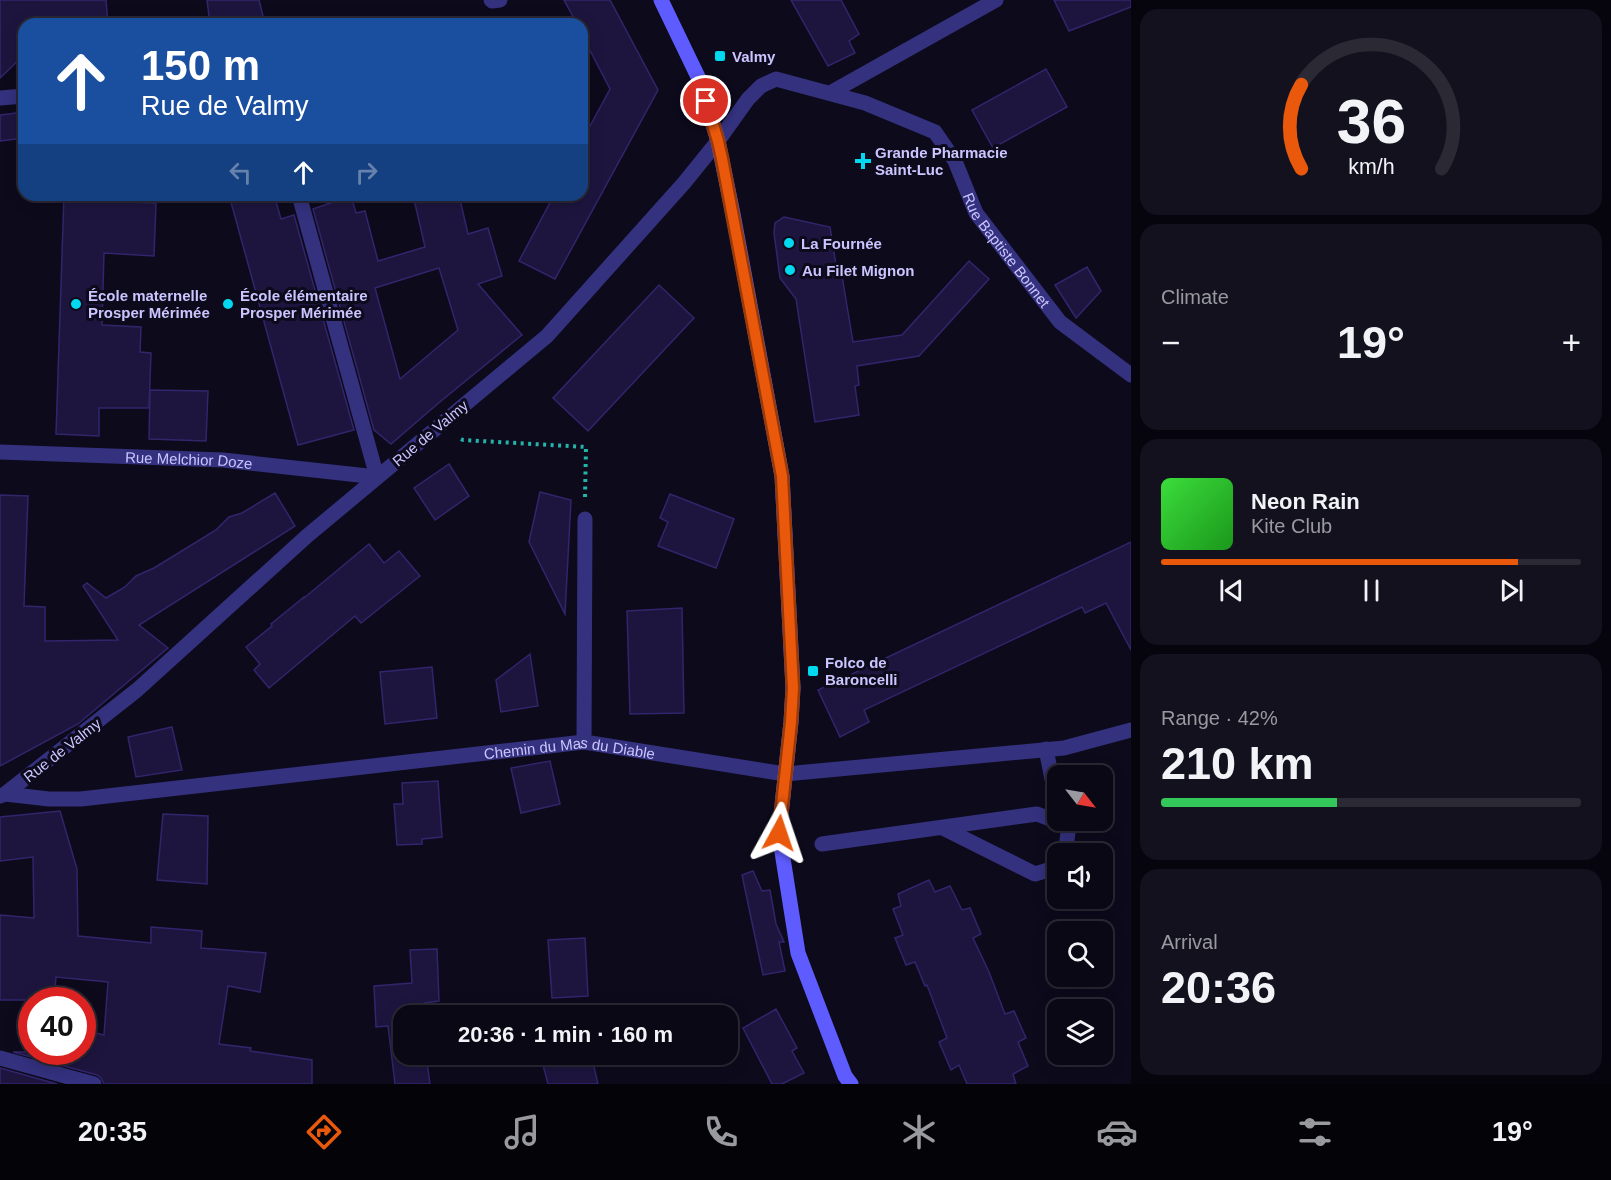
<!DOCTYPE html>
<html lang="en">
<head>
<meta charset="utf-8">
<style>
	body { margin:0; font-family:Arial,sans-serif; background:#13111e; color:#f1f3f6; height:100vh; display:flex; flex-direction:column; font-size:22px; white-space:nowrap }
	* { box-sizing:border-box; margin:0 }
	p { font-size:20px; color:#999aa0 }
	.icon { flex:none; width:33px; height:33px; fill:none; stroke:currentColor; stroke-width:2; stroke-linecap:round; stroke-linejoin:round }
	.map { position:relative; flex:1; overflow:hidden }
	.panel { display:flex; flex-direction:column; gap:9px; padding:9px; background:#06040c; width:480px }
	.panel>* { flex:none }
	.guide { position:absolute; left:18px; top:18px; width:570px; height:183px; border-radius:18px; box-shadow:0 3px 15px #0003,0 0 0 2px #2a2934; background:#1a4fa0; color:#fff; overflow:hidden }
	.needle { width:39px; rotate:121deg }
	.buttons { position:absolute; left:1047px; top:765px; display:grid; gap:12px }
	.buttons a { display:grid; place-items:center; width:66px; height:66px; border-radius:12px; background:#0a0815; box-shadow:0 3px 15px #0003,0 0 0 2px #2a2934; font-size:30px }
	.speed { position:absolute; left:18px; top:987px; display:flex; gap:12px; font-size:30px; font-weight:700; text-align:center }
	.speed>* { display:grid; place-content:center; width:78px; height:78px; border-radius:50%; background:#0a0815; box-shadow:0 3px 15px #0003,0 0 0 2px #2a2934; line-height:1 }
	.speed .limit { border:9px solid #d22; background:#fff; color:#111 }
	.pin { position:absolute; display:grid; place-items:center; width:51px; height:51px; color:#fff; margin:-26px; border:3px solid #fff; border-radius:50%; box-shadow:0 2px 6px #0007 }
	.me { position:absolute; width:66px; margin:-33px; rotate:5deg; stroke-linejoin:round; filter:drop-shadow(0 0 4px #0008) }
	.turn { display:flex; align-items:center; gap:21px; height:126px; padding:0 24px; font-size:27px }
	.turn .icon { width:78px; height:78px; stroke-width:2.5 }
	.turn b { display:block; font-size:42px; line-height:51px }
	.lanes { display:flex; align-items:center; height:57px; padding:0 24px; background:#0003; justify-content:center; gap:30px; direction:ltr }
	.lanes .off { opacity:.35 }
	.big { font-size:45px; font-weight:800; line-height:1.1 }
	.panel .card { flex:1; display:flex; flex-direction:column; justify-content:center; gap:9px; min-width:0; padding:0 21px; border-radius:18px; background:#13111e }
	.panel .dial { align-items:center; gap:0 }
	.dial svg { height:156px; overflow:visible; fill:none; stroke:#2a2934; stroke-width:7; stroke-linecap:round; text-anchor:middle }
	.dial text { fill:#f1f3f6; stroke:none }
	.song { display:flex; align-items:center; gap:18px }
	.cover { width:72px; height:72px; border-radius:9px; background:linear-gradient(135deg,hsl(120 70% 55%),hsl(120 70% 35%)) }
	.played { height:6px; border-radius:3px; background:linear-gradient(90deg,#ea580c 85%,#2a2934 85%) }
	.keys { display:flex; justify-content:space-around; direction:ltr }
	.heat { display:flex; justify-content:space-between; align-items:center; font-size:33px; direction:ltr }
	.charge { height:9px; border-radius:4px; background:linear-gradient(90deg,#34c759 42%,#2a2934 0) }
	.trip { position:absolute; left:393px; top:1005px; width:345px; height:60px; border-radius:18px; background:#0a0815; box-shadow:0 3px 15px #0003,0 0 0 2px #2a2934; font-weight:800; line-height:60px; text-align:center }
	.dock { display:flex; height:96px; justify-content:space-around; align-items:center; background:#040308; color:#999aa0 }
	.dock .icon { width:42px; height:42px }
	.dock .active { color:#ea580c }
	.dock b { font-size:27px; color:#f1f3f6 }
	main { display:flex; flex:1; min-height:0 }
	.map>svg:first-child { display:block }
</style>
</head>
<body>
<main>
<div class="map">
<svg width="1131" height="1084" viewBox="0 0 1131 1084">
	<rect width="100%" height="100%" fill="#0d0a1c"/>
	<g fill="#1d153e" stroke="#32256c" stroke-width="1.5" fill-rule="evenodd">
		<polygon points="0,0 106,0 108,24 24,24 24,55 0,78"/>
		<polygon points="207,0 259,0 265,24 210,24"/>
		<polygon points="564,0 610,0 658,90 555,279 519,261 554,195 582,195 582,141 610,89 582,35 582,24 577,24"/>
		<polygon points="791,0 841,0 859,34 849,41 855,53 828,66"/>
		<polygon points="1054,0 1131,0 1131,7 1069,31"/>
		<polygon points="1046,69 1067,107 993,148 972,110"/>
		<polygon points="24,112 24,138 0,141 0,115"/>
		<polygon points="64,195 106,195 106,201 156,203 154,256 104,253 102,325 141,327 140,352 151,353 149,408 99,408 99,436 56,434"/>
		<polygon points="229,195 274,195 281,219 294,215 354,430 298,445"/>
		<path d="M413,195h46l9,39 20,-6 14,48 -24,8 44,51 -81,66 -50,43 -17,-14 -61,-221 38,-13 5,17 9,-2 13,50 47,-14zM439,268l19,62 -58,49 -25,-91z"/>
		<polygon points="784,217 830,227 836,265 840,264 853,342 902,335 969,261 989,279 919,356 857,366 859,385 855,386 859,415 815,422 796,299 780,278 774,233 775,223"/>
		<polygon points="1087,267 1101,291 1076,318 1055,285"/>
		<polygon points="659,285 694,318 588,431 553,398"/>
		<polygon points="150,390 208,391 206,441 149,439"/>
		<polygon points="449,464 469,496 435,520 414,488"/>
		<polygon points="540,492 571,500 565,614 529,542"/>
		<polygon points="275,493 295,526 139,625 168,648 78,724 0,766 0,495 28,496 24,606 45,607 45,641 118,640 83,586 87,583 106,598 125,587 136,576 154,568 216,530 229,517 242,513"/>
		<polygon points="670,494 734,519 716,568 658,546 668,522 660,518"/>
		<polygon points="1131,542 1131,650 1106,603 1085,613 1082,607 864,710 869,722 840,737 818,690"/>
		<polygon points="369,544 384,563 399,551 420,576 361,623 355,616 269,688 254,670 260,664 246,647 272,626 271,624 304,597 304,598"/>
		<polygon points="682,608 684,713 630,714 627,611"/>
		<polygon points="530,654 538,706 501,712 496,680"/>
		<polygon points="432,667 437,718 385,724 380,672"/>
		<polygon points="172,727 182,770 136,777 128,737"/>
		<polygon points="550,761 560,804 521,813 511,768"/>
		<polygon points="438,781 442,837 422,839 422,844 397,845 394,804 403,804 402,783"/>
		<polygon points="60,811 77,869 78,936 151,943 151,927 202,931 201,948 266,953 260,992 228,986 219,1044 251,1048 250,1051 312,1060 312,1084 104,1084 101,1078 97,1075 13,1052 82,1052 82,1030 104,1035 108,982 56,977 54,1000 0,1000 0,915 34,918 33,857 0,861 0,817"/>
		<polygon points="163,814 208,816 207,884 157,880"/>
		<polygon points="753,871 762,891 770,890 776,924 784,942 779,942 785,971 763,975 742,875"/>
		<polygon points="929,880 935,892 950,886 962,910 970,908 981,934 973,938 989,972 1005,1014 1014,1011 1026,1038 1018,1042 1028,1066 1013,1074 1016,1084 967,1084 959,1065 951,1070 939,1042 947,1038 927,985 925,986 915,962 906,965 895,938 903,935 893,909 901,906 898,894"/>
		<polygon points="585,938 588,996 552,998 548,940"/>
		<polygon points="437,949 439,1001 424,1003 424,1016 404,1016 404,1054 426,1054 430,1084 395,1084 388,1026 376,1027 374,986 412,983 410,950"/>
		<polygon points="776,1009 797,1048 792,1051 804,1073 782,1084 772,1084 743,1028"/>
		<polygon points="540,1054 591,1054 598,1084 548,1084"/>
		<polygon points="0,1068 57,1084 0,1084"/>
	</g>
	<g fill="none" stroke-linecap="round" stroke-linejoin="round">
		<polyline stroke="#24b4aa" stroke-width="4" stroke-dasharray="3 4.5" stroke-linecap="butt" points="461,439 463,440 586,447 585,498"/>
		<g stroke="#34317f" stroke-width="15">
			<polyline points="830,93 996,0"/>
			<polyline points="1046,749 1058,809"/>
			<polyline points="943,828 1035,874 1058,867"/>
			<polyline points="822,844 1037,814 1069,826 1065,854"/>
		</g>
		<g stroke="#34317f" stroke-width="15">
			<polyline points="491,0 492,1 500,0"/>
			<polyline points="0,98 24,96"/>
			<polyline points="299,195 377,477"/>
			<path id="s1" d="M0,452l223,8 154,17"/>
			<polyline points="584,742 585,519"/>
			<path id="s2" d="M5,794l44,5h32l503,-57 201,32 279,-26 67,-18"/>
			<path id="s3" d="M0,796l5,-2 132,-104 170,-154 240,-200 137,-153 34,-42 30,-42 13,-13 15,-7 89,24 70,29 20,29 21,52 84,109 71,53"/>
			<polyline points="0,1058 94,1084"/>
		</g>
		<polyline stroke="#5f5cff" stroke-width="15" points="661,0 700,81 718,141 733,214 782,476 793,688 791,722 779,833 798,953 845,1076 851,1084"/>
	</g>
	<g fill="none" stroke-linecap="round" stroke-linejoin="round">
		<defs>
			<polyline id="route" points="706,101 718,141 722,159 782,476 793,688 791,722 779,833"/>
		</defs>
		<use href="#route" stroke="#983908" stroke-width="15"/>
		<use href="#route" stroke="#ea580c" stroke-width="10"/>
	</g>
	<g fill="#00d9f0" stroke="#0d0a1c" stroke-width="2">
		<rect x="714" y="50" width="12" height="12" rx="3"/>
		<path d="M860 152h6v6h6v6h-6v6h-6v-6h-6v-6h6z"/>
		<circle cx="789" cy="243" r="6"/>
		<circle cx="790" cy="270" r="6"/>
		<circle cx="76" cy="304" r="6"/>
		<circle cx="228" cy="304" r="6"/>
		<rect x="807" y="665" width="12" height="12" rx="3"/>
	</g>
	<g text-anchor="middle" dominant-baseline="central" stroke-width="6" stroke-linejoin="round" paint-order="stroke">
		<g font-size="15" font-weight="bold" fill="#cbc5ff" stroke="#0d0a1c" text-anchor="start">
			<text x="732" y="56">Valmy</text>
			<text x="875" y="152">Grande Pharmacie<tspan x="875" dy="17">Saint-Luc</tspan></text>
			<text x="801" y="243">La Fournée</text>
			<text x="802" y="270">Au Filet Mignon</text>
			<text x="88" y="295">École maternelle<tspan x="88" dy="17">Prosper Mérimée</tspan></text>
			<text x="240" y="295">École élémentaire<tspan x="240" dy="17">Prosper Mérimée</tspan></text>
			<text x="825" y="662">Folco de<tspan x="825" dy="17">Baroncelli</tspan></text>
		</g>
		<g font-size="15" fill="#cbc5ff" stroke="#0d0a1c">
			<text stroke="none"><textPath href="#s3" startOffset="1368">Rue Baptiste Bonnet</textPath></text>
			<text transform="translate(430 433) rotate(-40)">Rue de Valmy</text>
			<text stroke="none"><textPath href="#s1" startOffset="189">Rue Melchior Doze</textPath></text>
			<text transform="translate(62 750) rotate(-38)">Rue de Valmy</text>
			<text stroke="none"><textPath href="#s2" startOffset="568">Chemin du Mas du Diable</textPath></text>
		</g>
	</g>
</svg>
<div class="buttons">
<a><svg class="needle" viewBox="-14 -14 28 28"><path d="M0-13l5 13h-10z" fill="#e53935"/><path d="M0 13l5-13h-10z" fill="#999aa0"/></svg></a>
<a><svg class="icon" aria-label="sound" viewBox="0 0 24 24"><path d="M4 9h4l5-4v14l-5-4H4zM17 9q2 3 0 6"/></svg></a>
<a><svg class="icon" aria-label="search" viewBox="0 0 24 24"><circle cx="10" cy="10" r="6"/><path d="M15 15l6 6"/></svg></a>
<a><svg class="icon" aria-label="layers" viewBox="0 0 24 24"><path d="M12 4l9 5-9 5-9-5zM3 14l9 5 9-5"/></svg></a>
</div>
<div class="speed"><div class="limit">40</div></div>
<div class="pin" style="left:706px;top:101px;background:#d93025"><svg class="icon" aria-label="arrive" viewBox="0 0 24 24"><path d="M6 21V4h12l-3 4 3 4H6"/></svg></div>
<svg class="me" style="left:779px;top:833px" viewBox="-20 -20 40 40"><path d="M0-17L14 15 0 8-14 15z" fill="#ea580c" stroke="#fff" stroke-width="4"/></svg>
<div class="trip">20:36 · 1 min · 160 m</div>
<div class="guide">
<div class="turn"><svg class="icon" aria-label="ahead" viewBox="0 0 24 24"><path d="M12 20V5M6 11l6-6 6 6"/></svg><div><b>150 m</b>Rue de Valmy</div></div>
<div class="lanes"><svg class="icon off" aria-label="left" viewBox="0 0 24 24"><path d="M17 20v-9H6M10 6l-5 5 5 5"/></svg><svg class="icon" aria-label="ahead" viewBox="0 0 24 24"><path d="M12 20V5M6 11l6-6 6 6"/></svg><svg class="icon off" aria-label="right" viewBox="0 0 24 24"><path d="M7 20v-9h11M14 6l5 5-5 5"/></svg></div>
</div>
</div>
<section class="panel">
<div class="card dial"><svg viewBox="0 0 100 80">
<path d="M14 69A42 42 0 1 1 86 69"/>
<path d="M14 69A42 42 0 0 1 14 26" stroke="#ea580c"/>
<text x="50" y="56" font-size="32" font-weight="700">36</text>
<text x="50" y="72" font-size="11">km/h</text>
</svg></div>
<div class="card"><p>Climate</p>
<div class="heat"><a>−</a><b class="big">19°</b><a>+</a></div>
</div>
<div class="card">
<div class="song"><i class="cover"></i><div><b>Neon Rain</b><p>Kite Club</p></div></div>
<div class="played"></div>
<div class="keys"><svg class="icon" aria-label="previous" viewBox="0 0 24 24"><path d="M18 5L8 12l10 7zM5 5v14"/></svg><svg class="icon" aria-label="pause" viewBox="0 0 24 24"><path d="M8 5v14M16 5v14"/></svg><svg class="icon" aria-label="next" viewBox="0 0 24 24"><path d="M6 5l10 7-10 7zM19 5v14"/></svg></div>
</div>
<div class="card"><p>Range · 42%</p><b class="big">210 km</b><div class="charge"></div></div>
<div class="card"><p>Arrival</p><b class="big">20:36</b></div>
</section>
</main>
<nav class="dock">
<b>20:35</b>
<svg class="icon active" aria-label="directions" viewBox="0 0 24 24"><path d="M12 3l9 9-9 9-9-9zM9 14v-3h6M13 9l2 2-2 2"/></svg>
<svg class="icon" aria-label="music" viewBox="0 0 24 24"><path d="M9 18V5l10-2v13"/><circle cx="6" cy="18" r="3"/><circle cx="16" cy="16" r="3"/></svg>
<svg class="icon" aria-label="phone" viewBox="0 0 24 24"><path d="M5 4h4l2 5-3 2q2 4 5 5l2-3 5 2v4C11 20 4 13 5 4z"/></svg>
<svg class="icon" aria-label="climate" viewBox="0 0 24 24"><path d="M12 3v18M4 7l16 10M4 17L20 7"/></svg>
<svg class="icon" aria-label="car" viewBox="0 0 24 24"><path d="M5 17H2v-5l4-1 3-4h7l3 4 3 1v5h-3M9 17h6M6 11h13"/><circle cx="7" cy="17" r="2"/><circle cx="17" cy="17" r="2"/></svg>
<svg class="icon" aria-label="filters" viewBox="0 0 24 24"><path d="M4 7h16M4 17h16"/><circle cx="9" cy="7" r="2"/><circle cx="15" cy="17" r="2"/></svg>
<b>19°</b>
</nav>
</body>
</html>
